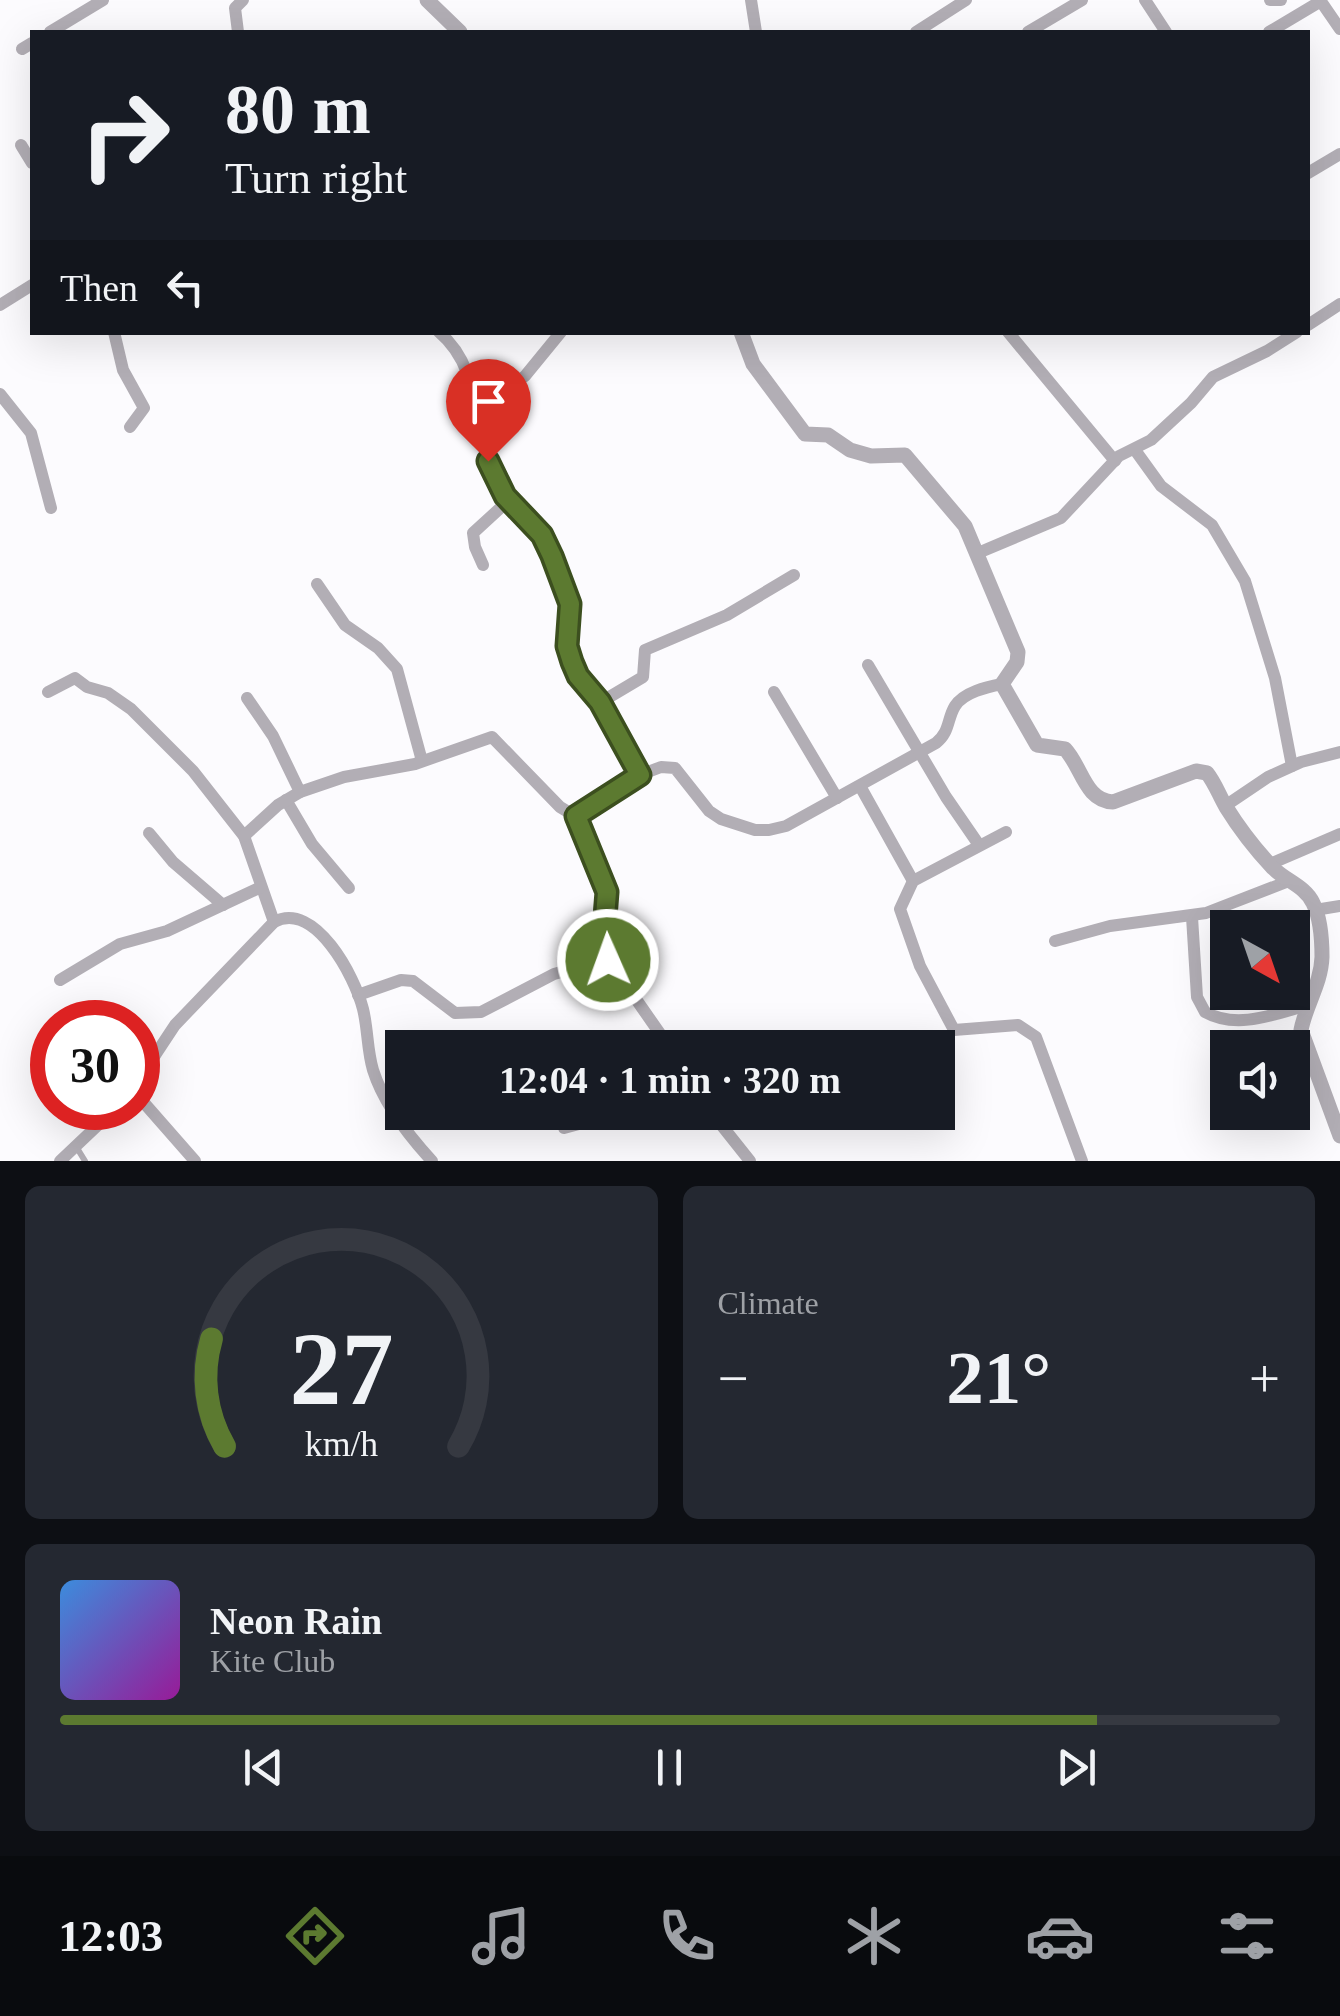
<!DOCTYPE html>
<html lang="en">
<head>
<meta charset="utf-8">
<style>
	body { margin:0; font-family:Georgia,serif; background:#242831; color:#f1f3f6; height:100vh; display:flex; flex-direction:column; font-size:38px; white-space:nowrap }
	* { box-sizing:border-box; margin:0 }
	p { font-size:32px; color:#9ea1a6 }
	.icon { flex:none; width:55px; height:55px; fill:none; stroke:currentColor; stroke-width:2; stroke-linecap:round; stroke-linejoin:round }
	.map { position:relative; height:1161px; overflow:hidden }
	.side { display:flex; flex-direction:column; gap:25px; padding:25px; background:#0d0f14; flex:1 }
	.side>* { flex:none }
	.guide { position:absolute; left:30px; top:30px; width:1280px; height:305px; border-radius:0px; box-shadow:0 10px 40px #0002; background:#171b24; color:#f1f3f6; overflow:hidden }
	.needle { width:65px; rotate:140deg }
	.controls { position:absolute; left:1210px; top:910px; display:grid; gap:20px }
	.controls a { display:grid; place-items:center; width:100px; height:100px; border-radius:0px; background:#171b24; box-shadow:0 10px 40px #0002; font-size:50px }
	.speed { position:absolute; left:30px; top:1000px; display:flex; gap:20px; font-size:50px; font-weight:700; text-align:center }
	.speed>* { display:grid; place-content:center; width:130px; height:130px; border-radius:50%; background:#171b24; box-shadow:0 10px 40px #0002; line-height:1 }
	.speed .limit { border:15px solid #d22; background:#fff; color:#111 }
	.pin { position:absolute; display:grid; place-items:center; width:85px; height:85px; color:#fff; margin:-102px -42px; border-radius:50% 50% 50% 0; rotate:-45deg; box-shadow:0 0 10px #0007 }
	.pin .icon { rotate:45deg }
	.me { position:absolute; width:110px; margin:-55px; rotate:358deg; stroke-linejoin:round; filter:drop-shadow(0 0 8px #0008) }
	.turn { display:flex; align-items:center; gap:35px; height:210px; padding:0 30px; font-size:45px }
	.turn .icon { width:130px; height:130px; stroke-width:2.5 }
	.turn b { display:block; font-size:70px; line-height:85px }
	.then { display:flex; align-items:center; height:95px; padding:0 30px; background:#0003; gap:20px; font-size:38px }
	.big { font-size:75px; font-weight:700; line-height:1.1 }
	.side .tile { flex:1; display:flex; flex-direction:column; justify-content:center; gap:15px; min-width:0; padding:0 35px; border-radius:15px; background:#242831 }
	.side .dial { align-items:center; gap:0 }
	.dial svg { height:260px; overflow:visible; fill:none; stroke:#363941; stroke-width:7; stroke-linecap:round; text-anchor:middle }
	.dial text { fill:#f1f3f6; stroke:none }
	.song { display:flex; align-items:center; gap:30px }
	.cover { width:120px; height:120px; border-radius:15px; background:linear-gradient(135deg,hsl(210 70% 55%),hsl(300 70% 35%)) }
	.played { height:10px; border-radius:5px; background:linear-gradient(90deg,#5c7a30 85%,#363941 85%) }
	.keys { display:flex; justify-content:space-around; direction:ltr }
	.heat { display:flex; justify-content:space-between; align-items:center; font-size:55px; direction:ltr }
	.side .tiles { flex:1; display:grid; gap:25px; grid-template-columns:1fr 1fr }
	.tile:last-child { grid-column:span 2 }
	.trip { position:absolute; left:385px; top:1030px; width:570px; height:100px; border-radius:0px; background:#171b24; box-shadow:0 10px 40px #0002; font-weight:700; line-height:100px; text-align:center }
	.tabs { display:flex; height:160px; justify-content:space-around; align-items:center; background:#090b0e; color:#9ea1a6 }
	.tabs .icon { width:70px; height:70px }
	.tabs .current { color:#5c7a30 }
	.tabs b { font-size:45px; color:#f1f3f6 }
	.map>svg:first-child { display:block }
</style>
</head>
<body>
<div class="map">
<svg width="1340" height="1161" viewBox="0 0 1340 1161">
	<rect width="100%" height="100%" fill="#fcfbfe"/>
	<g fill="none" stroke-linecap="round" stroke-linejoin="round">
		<polyline stroke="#b2aeb5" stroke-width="6" points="77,1148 85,1161"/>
		<g stroke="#b2aeb5" stroke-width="12">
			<polyline points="751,0 756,32"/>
			<polyline points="1145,0 1166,32"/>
			<polyline points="1270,0 1281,0"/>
			<polyline points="1320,0 1340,29"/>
			<polyline points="50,32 103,0"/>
			<polyline points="238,32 235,8 243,0"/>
			<polyline points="916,32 966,0"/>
			<polyline points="1028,32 1082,0"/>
			<polyline points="1269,32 1321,1"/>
			<polyline points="22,49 32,43"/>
			<polyline points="21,145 32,163"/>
			<polyline points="1308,173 1340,154"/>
			<polyline points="0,305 32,285"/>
			<polyline points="1308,325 1340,304"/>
			<polyline points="114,332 123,370 144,408 130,427"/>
			<path d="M439,332c43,36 34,94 53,141 13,32 44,50 59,80 7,15 18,34 19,51 1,21 -6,39 2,60 6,14 15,19 23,30 18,24 31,54 45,81l21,-8 14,1 34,43 12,8 34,11h14l17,-4 150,-83c14,-11 11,-24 19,-37 9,-14 32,-19 47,-22"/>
			<polyline points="1008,332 1115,461"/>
			<polyline points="0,394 31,433 51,508"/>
			<polyline points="478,410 525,376 561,332"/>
			<polyline points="1135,450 1161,486 1212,525 1245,581 1275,678 1292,766"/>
			<polyline points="978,553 1061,518 1119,456 1151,440 1191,403 1213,377 1267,351 1297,332"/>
			<polyline points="483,565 475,547 473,533 509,500"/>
			<polyline points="317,584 345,625 378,648 397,669 422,761"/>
			<polyline points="868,665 946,797 979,845"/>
			<polyline points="48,692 75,678 87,687 108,693 131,709 193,771 244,836 274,922 175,1025 138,1081"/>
			<polyline points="774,692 837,798"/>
			<polyline points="247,698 273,736 300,792"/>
			<polyline points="601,702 643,677 645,650 727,615 794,575"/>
			<polyline points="860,786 913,881"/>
			<polyline points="286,800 312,844 349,888"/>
			<polyline points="1225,806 1268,777 1301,762 1340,752"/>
			<polyline points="575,816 607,891 603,941 608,959 670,1048"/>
			<polyline points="575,816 640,775"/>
			<polyline points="1006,832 913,881 900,909 920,966 954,1030 1018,1025 1036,1037 1082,1161"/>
			<polyline points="149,833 173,862 223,905"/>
			<polyline points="244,836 278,805 300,792 344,777 415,764 492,737 560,807 575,816"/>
			<polyline points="1270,864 1340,834"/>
			<polyline points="1315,910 1340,906"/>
			<path d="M1192,917l5,80 8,15c32,18 70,2 103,-7"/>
			<path d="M274,922c41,-22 81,55 89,87 5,20 4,41 10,61 10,32 36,66 59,91"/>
			<polyline points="1055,941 1110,926 1206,913 1289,881"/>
			<polyline points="60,980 120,944 167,931 261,887"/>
			<polyline points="358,995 401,980 413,981 455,1013 481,1012 554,974 608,959"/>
			<polyline points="138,1096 195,1161"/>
			<polyline points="711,1112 750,1161"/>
			<polyline points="564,1128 623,1112"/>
			<polyline points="60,1161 116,1108"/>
		</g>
		<g stroke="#b2aeb5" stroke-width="15">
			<polyline points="427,0 460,32"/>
			<path d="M741,332l12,32 52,70 23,1 22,15 21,6 34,-1 60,71 53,126 -1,10 -15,22 35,61 28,4c17,18 20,52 48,53l83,-31 11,2c8,10 12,22 19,34 13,21 30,43 47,61 13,13 32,18 40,35 8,16 9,36 9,54 -1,27 -16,47 -21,73l39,106"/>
		</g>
	</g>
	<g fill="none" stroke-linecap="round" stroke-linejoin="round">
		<defs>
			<polyline id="route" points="488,461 505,496 542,535 552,556 570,604 567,646 572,662 578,676 600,702 640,775 576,816 607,892 603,942 608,960"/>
		</defs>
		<use href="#route" stroke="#3c4f1f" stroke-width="25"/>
		<use href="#route" stroke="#5c7a30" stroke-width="18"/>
	</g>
</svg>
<div class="controls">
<a><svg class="needle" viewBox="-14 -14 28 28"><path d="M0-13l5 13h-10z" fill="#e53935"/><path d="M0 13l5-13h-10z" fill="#9ea1a6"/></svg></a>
<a><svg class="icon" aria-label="sound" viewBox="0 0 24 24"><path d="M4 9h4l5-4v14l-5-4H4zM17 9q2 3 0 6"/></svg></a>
</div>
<div class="speed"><div class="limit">30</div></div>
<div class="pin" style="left:488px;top:461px;background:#d93025"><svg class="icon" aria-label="arrive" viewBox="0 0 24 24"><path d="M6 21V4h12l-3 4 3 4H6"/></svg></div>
<svg class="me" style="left:608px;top:960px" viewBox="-20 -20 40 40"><circle r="17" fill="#5c7a30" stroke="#fff" stroke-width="3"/><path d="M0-11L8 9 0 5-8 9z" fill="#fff"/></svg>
<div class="trip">12:04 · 1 min · 320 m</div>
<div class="guide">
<div class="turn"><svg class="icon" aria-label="right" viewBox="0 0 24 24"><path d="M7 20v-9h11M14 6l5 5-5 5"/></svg><div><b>80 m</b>Turn right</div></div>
<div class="then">Then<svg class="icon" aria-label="left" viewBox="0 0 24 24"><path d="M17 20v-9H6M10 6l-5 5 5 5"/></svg></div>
</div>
</div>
<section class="side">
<div class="tiles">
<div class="tile dial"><svg viewBox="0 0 100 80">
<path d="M14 69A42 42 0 1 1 86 69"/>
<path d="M14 69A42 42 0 0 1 10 36" stroke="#5c7a30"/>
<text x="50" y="56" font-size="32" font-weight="700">27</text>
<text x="50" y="72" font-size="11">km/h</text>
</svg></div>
<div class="tile"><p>Climate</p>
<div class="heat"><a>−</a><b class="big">21°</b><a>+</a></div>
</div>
<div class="tile">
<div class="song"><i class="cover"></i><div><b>Neon Rain</b><p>Kite Club</p></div></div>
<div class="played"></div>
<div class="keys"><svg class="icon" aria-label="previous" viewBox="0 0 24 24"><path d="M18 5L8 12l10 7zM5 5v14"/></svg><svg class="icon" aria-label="pause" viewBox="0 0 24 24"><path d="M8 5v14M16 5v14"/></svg><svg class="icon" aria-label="next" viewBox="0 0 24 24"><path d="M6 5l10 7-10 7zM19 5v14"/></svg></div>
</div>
</div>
</section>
<nav class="tabs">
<b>12:03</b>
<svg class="icon current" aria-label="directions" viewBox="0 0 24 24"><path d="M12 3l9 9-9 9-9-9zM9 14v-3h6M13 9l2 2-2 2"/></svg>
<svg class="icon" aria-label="music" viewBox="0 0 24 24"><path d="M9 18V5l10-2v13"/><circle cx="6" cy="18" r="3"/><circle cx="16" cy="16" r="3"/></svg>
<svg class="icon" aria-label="phone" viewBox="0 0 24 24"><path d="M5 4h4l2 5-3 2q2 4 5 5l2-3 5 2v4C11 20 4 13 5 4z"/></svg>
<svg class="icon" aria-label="climate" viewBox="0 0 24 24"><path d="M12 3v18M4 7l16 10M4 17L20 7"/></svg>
<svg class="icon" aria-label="car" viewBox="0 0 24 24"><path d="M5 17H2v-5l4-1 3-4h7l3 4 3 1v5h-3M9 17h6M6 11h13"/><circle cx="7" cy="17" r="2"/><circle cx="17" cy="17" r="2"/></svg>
<svg class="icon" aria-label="filters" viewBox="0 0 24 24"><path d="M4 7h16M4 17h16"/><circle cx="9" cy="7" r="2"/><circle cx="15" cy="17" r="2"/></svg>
</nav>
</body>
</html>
